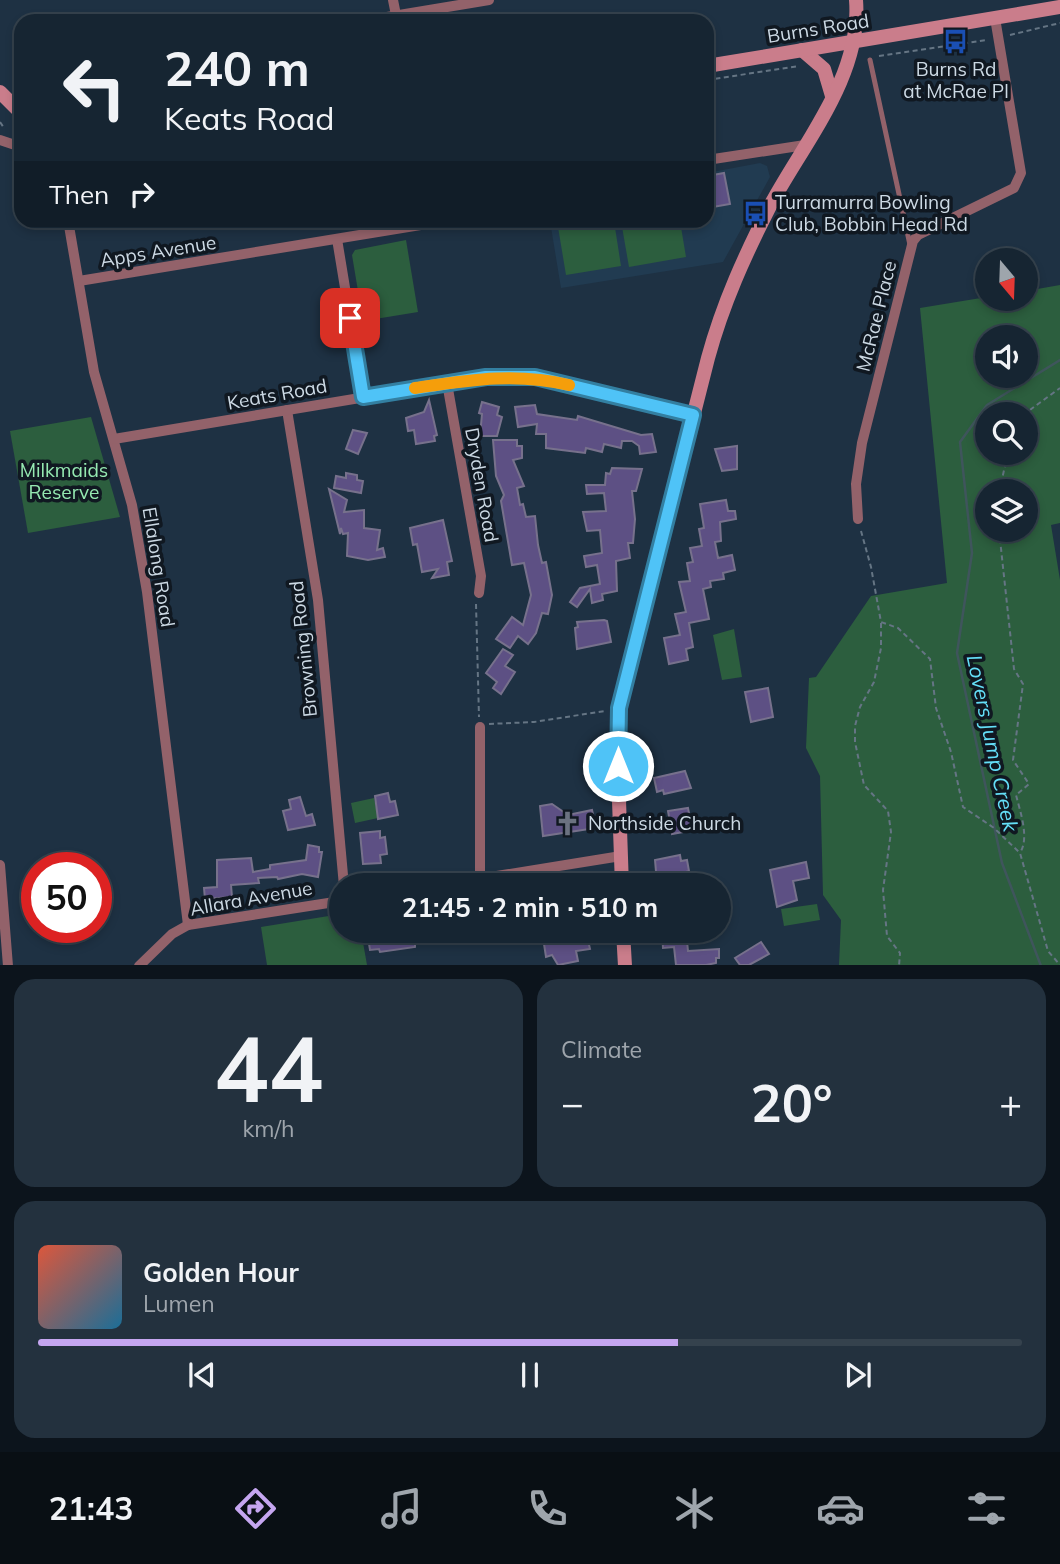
<!DOCTYPE html>
<html lang="en">
<head>
<meta charset="utf-8">
<style>
	body { margin:0; font-family:Mulish,sans-serif; background:#23313e; color:#f1f3f6; height:100vh; display:flex; flex-direction:column; font-size:26px; white-space:nowrap }
	* { box-sizing:border-box; margin:0 }
	p { font-size:23px; color:#9ea5ac }
	.icon { flex:none; width:38px; height:38px; fill:none; stroke:currentColor; stroke-width:2; stroke-linecap:round; stroke-linejoin:round }
	.map { position:relative; height:965px; overflow:hidden }
	.side { display:flex; flex-direction:column; gap:14px; padding:14px; background:#0c141c; flex:1 }
	.side>* { flex:none }
	.hud { position:absolute; left:14px; top:14px; width:700px; height:214px; border-radius:21px; box-shadow:0 4px 10px #0003,0 0 0 2px #35424d; background:#162532; color:#f1f3f6; overflow:hidden }
	.needle { width:46px; rotate:161deg }
	.fabs { position:absolute; left:975px; top:248px; display:grid; gap:14px }
	.fabs a { display:grid; place-items:center; width:63px; height:63px; border-radius:50%; background:#162532; box-shadow:0 4px 10px #0003,0 0 0 2px #35424d; font-size:35px }
	.speed { position:absolute; left:21px; top:852px; display:flex; gap:14px; font-size:35px; font-weight:700; text-align:center }
	.speed>* { display:grid; place-content:center; width:91px; height:91px; border-radius:50%; background:#162532; box-shadow:0 4px 10px #0003,0 0 0 2px #35424d; line-height:1 }
	.speed .limit { border:10px solid #d22; background:#fff; color:#111 }
	.pin { position:absolute; display:grid; place-items:center; width:60px; height:60px; color:#fff; margin:-30px; border-radius:14px; box-shadow:0 4px 10px #0006 }
	.me { position:absolute; width:77px; margin:-38px; rotate:0deg; stroke-linejoin:round; filter:drop-shadow(0 0 5px #0008) }
	.turn { display:flex; align-items:center; gap:24px; height:147px; padding:0 35px; font-size:32px }
	.turn .icon { width:91px; height:91px; stroke-width:2.5 }
	.turn b { display:block; font-size:49px; line-height:60px }
	.then { display:flex; align-items:center; height:66px; padding:0 35px; background:#0003; gap:14px; font-size:26px }
	.big { font-size:52px; font-weight:700; line-height:1.1 }
	.side .widget { flex:1; display:flex; flex-direction:column; justify-content:center; gap:10px; min-width:0; padding:0 24px; border-radius:21px; background:#23313e }
	.side .dial { align-items:center; gap:0 }
	.dial b { font-size:91px; line-height:1 }
	.song { display:flex; align-items:center; gap:21px }
	.cover { width:84px; height:84px; border-radius:10px; background:linear-gradient(135deg,hsl(10 70% 55%),hsl(200 70% 35%)) }
	.played { height:7px; border-radius:4px; background:linear-gradient(90deg,#c5a6f0 65%,#35424d 65%) }
	.keys { display:flex; justify-content:space-around; direction:ltr }
	.heat { display:flex; justify-content:space-between; align-items:center; font-size:38px; direction:ltr }
	.side .tiles { flex:1; display:grid; gap:14px; grid-template-columns:1fr 1fr }
	.widget:last-child { grid-column:span 2 }
	.trip { position:absolute; left:329px; top:873px; width:402px; height:70px; border-radius:35px; background:#162532; box-shadow:0 4px 10px #0003,0 0 0 2px #35424d; font-weight:700; line-height:70px; text-align:center }
	.menu { display:flex; height:112px; justify-content:space-around; align-items:center; background:#090f14; color:#9ea5ac }
	.menu .icon { width:49px; height:49px }
	.menu .on { color:#c5a6f0 }
	.menu b { font-size:32px; color:#f1f3f6 }
	.map>svg:first-child { display:block }
</style>
</head>
<body>
<div class="map">
<svg width="1060" height="966" viewBox="0 0 1060 966">
	<rect width="100%" height="100%" fill="#1e3143"/>
	<polygon fill="#213b51" points="760,163 767,166 770,177 723,262 561,288 550,221 707,220 707,173"/>
	<g fill="#2c5e3e" fill-rule="evenodd">
		<polygon points="557,221 614,221 621,266 566,275"/>
		<polygon points="621,221 680,221 686,257 629,267"/>
		<polygon points="406,240 418,312 363,321 352,255 355,250"/>
		<path d="M1060,285v238l-9,2 9,55v385h-221l2,-45 -18,-25 -3,-119 -14,-28 3,-70 7,-1 55,-81 76,-13 -27,-275 67,-11v2h39v-8zM987,338h39v38h-39zM987,415h39v38h-39zM987,492h39v38h-39z"/>
		<polygon points="91,417 120,517 28,533 10,431"/>
		<polygon points="734,629 742,677 722,680 713,635"/>
		<polygon points="374,798 378,818 355,823 351,803"/>
		<polygon points="817,904 820,920 784,926 781,909"/>
		<polygon points="341,914 341,931 361,931 367,965 267,965 261,927"/>
	</g>
	<g fill="none" stroke-linecap="round" stroke-linejoin="round">
		<polyline stroke="#3f555c" stroke-width="2.5" points="1041,966 1002,863 957,653 972,553 960,442 987,405 1060,360"/>
	</g>
	<g fill="#5d5084" stroke="#77718c" stroke-width="2">
		<polygon points="724,173 730,204 707,208 707,176"/>
		<polygon points="429,400 437,435 434,436 435,441 416,444 414,430 408,431 406,418 424,412"/>
		<polygon points="482,402 499,407 497,415 502,417 497,436 480,436 482,414 479,413"/>
		<polygon points="535,405 537,414 577,420 578,416 641,435 652,434 656,452 640,454 639,446 632,441 622,441 621,448 604,444 602,452 586,448 585,453 546,448 546,434 536,434 537,424 518,427 515,407"/>
		<polygon points="353,430 367,433 358,454 346,449"/>
		<polygon points="493,440 517,440 517,446 522,446 522,458 513,460 524,486 517,488 520,505 523,504 526,517 535,516 538,545 542,563 546,562 552,595 548,614 542,613 536,633 528,644 518,636 510,648 496,639 512,617 523,625 531,595 524,563 512,565 501,501 504,495 496,476"/>
		<polygon points="737,446 737,469 722,471 715,449"/>
		<polygon points="612,468 642,469 636,491 632,491 635,519 633,543 628,543 630,558 616,561 617,591 602,594 603,600 592,603 590,589 577,607 570,602 580,588 600,584 597,565 586,567 584,556 602,553 600,530 587,531 583,512 606,511 604,493 587,494 586,485 605,485 606,473 610,474"/>
		<polygon points="346,473 357,475 357,480 363,481 361,493 334,488 336,476 346,478"/>
		<polygon points="329,489 347,500 344,512 364,510 364,528 380,530 377,550 383,548 385,557 368,560 347,556 348,533 343,534 341,528 340,534"/>
		<polygon points="726,500 728,511 735,511 736,519 720,522 721,541 715,542 718,558 732,555 735,570 723,573 724,579 710,581 711,587 703,589 709,619 689,623 693,647 686,649 688,660 669,664 664,638 680,635 675,614 686,612 679,582 690,581 687,563 693,562 690,548 702,546 699,529 704,528 700,504"/>
		<polygon points="443,520 452,561 447,562 449,575 432,578 438,569 422,572 417,544 413,545 410,528"/>
		<polygon points="604,620 607,621 611,642 577,649 575,628 578,627 577,622"/>
		<polygon points="503,649 513,655 505,666 515,672 501,694 493,688 497,682 486,673"/>
		<polygon points="768,688 773,717 751,722 745,692"/>
		<polygon points="685,771 691,788 664,794 663,790 657,792 654,778"/>
		<polygon points="388,793 390,802 395,801 398,815 378,819 375,796"/>
		<polygon points="300,797 306,816 312,814 315,825 288,830 283,811 291,809 289,800"/>
		<polygon points="552,804 568,815 592,810 596,828 543,836 540,806"/>
		<polygon points="688,808 690,819 699,818 700,829 672,834 668,811"/>
		<polygon points="380,831 380,838 385,837 387,854 380,855 381,863 363,864 360,833"/>
		<polygon points="308,845 319,847 319,852 322,852 318,877 302,874 278,879 277,877 258,878 259,883 231,885 232,897 205,899 204,888 217,887 217,860 251,858 253,872 270,869 270,865 306,860"/>
		<polygon points="680,855 681,861 687,860 689,871 683,873 684,878 657,883 655,860"/>
		<polygon points="806,862 809,878 793,881 797,900 777,907 770,870"/>
		<polygon points="367,931 431,931 432,940 415,942 415,947 380,952 379,949 370,950"/>
		<polygon points="662,931 686,931 688,951 719,949 719,958 716,958 716,963 706,965 676,965 674,947 663,948"/>
		<polygon points="587,936 590,949 576,951 578,961 558,965 552,955 546,957 544,944"/>
		<polygon points="761,942 769,954 749,965 740,965 735,958"/>
	</g>
	<g fill="none" stroke-linecap="round" stroke-linejoin="round">
		<g stroke="#657584" stroke-width="2" stroke-dasharray="5 3.5" stroke-linecap="butt">
			<polyline points="1010,35 1060,23"/>
			<polyline points="879,56 987,40"/>
			<polyline points="707,80 799,66"/>
			<polyline points="14,87 21,72"/>
			<polyline points="0,122 4,128"/>
			<polyline points="1023,415 1060,388"/>
			<polyline points="999,492 1008,453"/>
			<path d="M999,530l15,139 9,15 -10,76 16,24 -13,11c4,16 13,41 5,56"/>
			<polyline points="861,531 871,567 881,622 898,628 930,659 936,708 951,752 963,807 994,828 1020,853 1048,951 1060,965"/>
			<polyline points="476,604 479,717"/>
			<polyline points="881,623 881,648 874,682 860,707 855,726 855,742 864,785 888,811 891,832 883,890 887,936 900,953 899,966"/>
			<polyline points="489,724 534,722 605,711"/>
		</g>
		<polyline stroke="#93626a" stroke-width="5" points="870,60 910,245"/>
		<g stroke="#93626a" stroke-width="10">
			<polyline points="393,0 396,15"/>
			<polyline points="363,21 489,0"/>
			<polyline points="0,140 21,147"/>
			<polyline points="707,160 805,145"/>
			<polyline points="68,220 94,372 132,505 147,592 188,925"/>
			<polyline points="337,239 363,397"/>
			<polyline points="79,281 451,220"/>
			<polyline points="447,383 481,576 479,593"/>
			<polyline points="287,410 318,600 344,886"/>
			<polyline points="114,439 486,377 535,377 693,415"/>
			<polyline points="858,519 856,484 862,443 913,241 918,235 1014,188 1021,173 995,18"/>
			<polyline points="480,727 480,878"/>
			<polyline points="0,865 8,966"/>
			<polyline points="435,886 621,856"/>
			<polyline points="139,966 172,934 188,925 341,901"/>
		</g>
		<g stroke="#ca7d8b" stroke-width="14">
			<polyline points="802,50 824,69 832,96"/>
			<polyline points="707,66 1060,7"/>
			<polyline points="0,92 21,113"/>
			<path d="M622,886l-5,-143 2,-35 89,-350c15,-55 37,-103 63,-154 34,-63 91,-129 85,-204"/>
			<polyline points="623,931 625,966"/>
		</g>
	</g>
	<g fill="none" stroke-linecap="round" stroke-linejoin="round">
		<defs>
			<polyline id="route" points="350,318 363,397 486,377 535,377 693,415 619,708 618,766"/>
		</defs>
		<use href="#route" stroke="#337fa1" stroke-width="18"/>
		<use href="#route" stroke="#4fc3f7" stroke-width="12"/>
		<path stroke="#f59e0b" stroke-width="12" d="M415,388c54,-8 101,-16 154,-3"/>
	</g>
	<defs>
		<symbol id="bus-bare" viewBox="-9 -9 18 18"><path d="M-5-6H5V4H4V6H2V4H-2V6H-4V4H-5ZM-3.5-4V0h7V-4ZM-3.5 1.2v1.5H-2V1.2ZM2 1.2v1.5H3.5V1.2Z" fill="#1a4fb4" stroke="#101821" stroke-width="2.5" paint-order="stroke"/></symbol>
		<symbol id="church-bare" viewBox="-9 -9 18 18"><path d="M-1.2-6h2.4v3.5h3.3v2.4h-3.3V6h-2.4V-.1h-3.3v-2.4h3.3Z" fill="#6b7280" stroke="#101821" stroke-width="2.5" paint-order="stroke"/></symbol>
	</defs>
	<g fill-rule="evenodd">
		<use href="#bus-bare" x="938" y="24" width="35" height="35"/>
		<use href="#bus-bare" x="738" y="196" width="35" height="35"/>
		<use href="#church-bare" x="550" y="806" width="35" height="35"/>
	</g>
	<g text-anchor="middle" dominant-baseline="central" stroke-width="7" stroke-linejoin="round" paint-order="stroke">
		<g font-size="19" fill="#ccd9e4" stroke="#101821">
			<text transform="translate(818 28) rotate(-9)">Burns Road</text>
			<text transform="translate(158 251) rotate(-9)">Apps Avenue</text>
			<text transform="translate(876 316) rotate(-76)">McRae Place</text>
			<text transform="translate(277 394) rotate(-10)">Keats Road</text>
			<text transform="translate(482 485) rotate(80)">Dryden Road</text>
			<text transform="translate(159 567) rotate(81)">Ellalong Road</text>
			<text transform="translate(303 649) rotate(-96)">Browning Road</text>
			<text transform="translate(251 898) rotate(-10)">Allara Avenue</text>
		</g>
		<g font-size="19" fill="#ccd9e4" stroke="#101821" text-anchor="start">
			<text x="956" y="69" text-anchor="middle">Burns Rd<tspan x="956" dy="22">at McRae Pl</tspan></text>
			<text x="775" y="202">Turramurra Bowling<tspan x="775" dy="22">Club, Bobbin Head Rd</tspan></text>
			<text x="588" y="823">Northside Church</text>
		</g>
		<g font-size="19" fill="#95e9b1" stroke="#101821">
			<text x="64" y="470">Milkmaids<tspan x="64" dy="22">Reserve</tspan></text>
		</g>
		<g font-size="21" font-style="italic" fill="#64dff8" stroke="#101821">
			<text transform="translate(993 743) rotate(78)">Lovers Jump Creek</text>
		</g>
	</g>
</svg>
<div class="fabs">
<a><svg class="needle" viewBox="-14 -14 28 28"><path d="M0-13l5 13h-10z" fill="#e53935"/><path d="M0 13l5-13h-10z" fill="#9ea5ac"/></svg></a>
<a><svg class="icon" aria-label="sound" viewBox="0 0 24 24"><path d="M4 9h4l5-4v14l-5-4H4zM17 9q2 3 0 6"/></svg></a>
<a><svg class="icon" aria-label="search" viewBox="0 0 24 24"><circle cx="10" cy="10" r="6"/><path d="M15 15l6 6"/></svg></a>
<a><svg class="icon" aria-label="layers" viewBox="0 0 24 24"><path d="M12 4l9 5-9 5-9-5zM3 14l9 5 9-5"/></svg></a>
</div>
<div class="speed"><div class="limit">50</div></div>
<div class="pin" style="left:350px;top:318px;background:#d93025"><svg class="icon" aria-label="arrive" viewBox="0 0 24 24"><path d="M6 21V4h12l-3 4 3 4H6"/></svg></div>
<svg class="me" style="left:618px;top:766px" viewBox="-20 -20 40 40"><circle r="17" fill="#4fc3f7" stroke="#fff" stroke-width="3"/><path d="M0-11L8 9 0 5-8 9z" fill="#fff"/></svg>
<div class="trip">21:45 · 2 min · 510 m</div>
<div class="hud">
<div class="turn"><svg class="icon" aria-label="left" viewBox="0 0 24 24"><path d="M17 20v-9H6M10 6l-5 5 5 5"/></svg><div><b>240 m</b>Keats Road</div></div>
<div class="then">Then<svg class="icon" aria-label="right" viewBox="0 0 24 24"><path d="M7 20v-9h11M14 6l5 5-5 5"/></svg></div>
</div>
</div>
<section class="side">
<div class="tiles">
<div class="widget dial"><b>44</b><p>km/h</p></div>
<div class="widget"><p>Climate</p>
<div class="heat"><a>−</a><b class="big">20°</b><a>+</a></div>
</div>
<div class="widget">
<div class="song"><i class="cover"></i><div><b>Golden Hour</b><p>Lumen</p></div></div>
<div class="played"></div>
<div class="keys"><svg class="icon" aria-label="previous" viewBox="0 0 24 24"><path d="M18 5L8 12l10 7zM5 5v14"/></svg><svg class="icon" aria-label="pause" viewBox="0 0 24 24"><path d="M8 5v14M16 5v14"/></svg><svg class="icon" aria-label="next" viewBox="0 0 24 24"><path d="M6 5l10 7-10 7zM19 5v14"/></svg></div>
</div>
</div>
</section>
<nav class="menu">
<b>21:43</b>
<svg class="icon on" aria-label="directions" viewBox="0 0 24 24"><path d="M12 3l9 9-9 9-9-9zM9 14v-3h6M13 9l2 2-2 2"/></svg>
<svg class="icon" aria-label="music" viewBox="0 0 24 24"><path d="M9 18V5l10-2v13"/><circle cx="6" cy="18" r="3"/><circle cx="16" cy="16" r="3"/></svg>
<svg class="icon" aria-label="phone" viewBox="0 0 24 24"><path d="M5 4h4l2 5-3 2q2 4 5 5l2-3 5 2v4C11 20 4 13 5 4z"/></svg>
<svg class="icon" aria-label="climate" viewBox="0 0 24 24"><path d="M12 3v18M4 7l16 10M4 17L20 7"/></svg>
<svg class="icon" aria-label="car" viewBox="0 0 24 24"><path d="M5 17H2v-5l4-1 3-4h7l3 4 3 1v5h-3M9 17h6M6 11h13"/><circle cx="7" cy="17" r="2"/><circle cx="17" cy="17" r="2"/></svg>
<svg class="icon" aria-label="filters" viewBox="0 0 24 24"><path d="M4 7h16M4 17h16"/><circle cx="9" cy="7" r="2"/><circle cx="15" cy="17" r="2"/></svg>
</nav>
</body>
</html>
